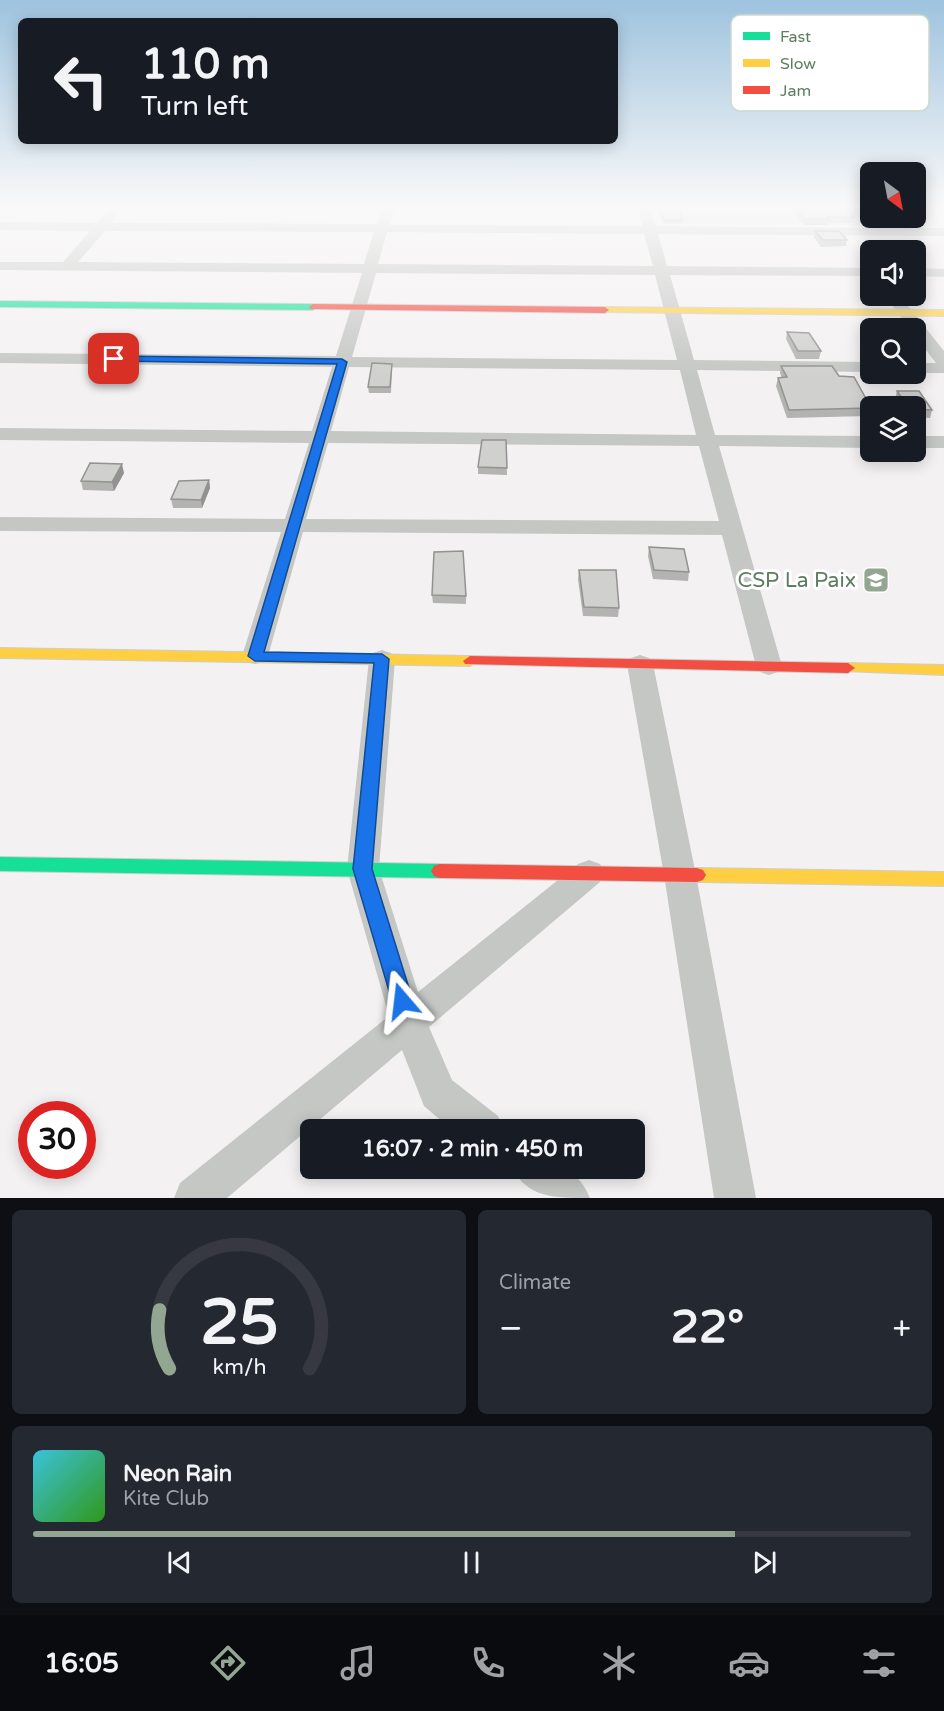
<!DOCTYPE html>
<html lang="en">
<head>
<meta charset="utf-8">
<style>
	body { margin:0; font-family:"Varela Round",sans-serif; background:#242831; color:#f1f3f6; height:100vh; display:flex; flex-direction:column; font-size:22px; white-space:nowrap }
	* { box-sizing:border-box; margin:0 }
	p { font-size:20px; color:#9ea1a6 }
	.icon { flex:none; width:33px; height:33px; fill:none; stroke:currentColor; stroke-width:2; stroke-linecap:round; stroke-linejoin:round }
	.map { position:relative; height:1198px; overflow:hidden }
	.side { display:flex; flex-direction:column; gap:12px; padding:12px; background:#0d0f14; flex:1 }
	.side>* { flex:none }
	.hud { position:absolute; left:18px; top:18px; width:600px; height:126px; border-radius:9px; box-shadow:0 3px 15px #0003; background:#171b24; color:#f1f3f6; overflow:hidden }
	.needle { width:39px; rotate:148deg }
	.controls { position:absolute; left:860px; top:162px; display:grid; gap:12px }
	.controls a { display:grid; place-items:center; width:66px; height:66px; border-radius:9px; background:#171b24; box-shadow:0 3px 15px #0003; font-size:30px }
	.speed { position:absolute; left:18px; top:1101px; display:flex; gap:12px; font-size:30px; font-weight:700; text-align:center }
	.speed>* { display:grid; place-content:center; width:78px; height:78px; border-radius:50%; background:#171b24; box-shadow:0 3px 15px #0003; line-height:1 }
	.speed .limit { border:9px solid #d22; background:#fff; color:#111 }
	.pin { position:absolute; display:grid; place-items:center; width:51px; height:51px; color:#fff; margin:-26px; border-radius:12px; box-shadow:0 3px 9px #0006 }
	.me { position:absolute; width:66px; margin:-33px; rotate:343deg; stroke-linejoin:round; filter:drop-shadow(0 0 4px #0008) }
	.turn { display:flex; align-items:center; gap:21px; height:126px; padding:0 24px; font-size:27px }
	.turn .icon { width:78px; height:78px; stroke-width:2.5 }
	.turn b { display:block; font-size:42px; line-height:51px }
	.big { font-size:45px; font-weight:700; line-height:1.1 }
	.side .card { flex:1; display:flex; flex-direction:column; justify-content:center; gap:9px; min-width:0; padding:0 21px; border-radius:9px; background:#242831 }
	.side .dial { align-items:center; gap:0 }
	.dial svg { height:156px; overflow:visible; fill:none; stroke:#363941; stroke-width:7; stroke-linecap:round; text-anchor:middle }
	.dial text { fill:#f1f3f6; stroke:none }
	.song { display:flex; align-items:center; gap:18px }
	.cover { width:72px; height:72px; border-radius:9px; background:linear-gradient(135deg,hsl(190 70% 55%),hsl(110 70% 35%)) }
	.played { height:6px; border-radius:3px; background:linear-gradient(90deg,#92a692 80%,#363941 80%) }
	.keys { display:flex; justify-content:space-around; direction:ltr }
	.heat { display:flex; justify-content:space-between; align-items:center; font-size:33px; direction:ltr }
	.side .tiles { flex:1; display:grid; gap:12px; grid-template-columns:1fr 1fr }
	.card:last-child { grid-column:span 2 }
	.trip { position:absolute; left:300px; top:1119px; width:345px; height:60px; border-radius:9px; background:#171b24; box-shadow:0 3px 15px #0003; font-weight:700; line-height:60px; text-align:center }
	.tabs { display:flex; height:96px; justify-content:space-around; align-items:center; background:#090b0e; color:#9ea1a6 }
	.tabs .icon { width:42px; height:42px }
	.tabs .selected { color:#92a692 }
	.tabs b { font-size:27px; color:#f1f3f6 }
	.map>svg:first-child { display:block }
</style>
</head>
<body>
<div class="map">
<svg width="944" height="1198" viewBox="0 0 944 1198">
	<rect width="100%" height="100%" fill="#f4f1f2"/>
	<polygon fill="#e3e3e2" points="657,208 845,208 858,225 662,224"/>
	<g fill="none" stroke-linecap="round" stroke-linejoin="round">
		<defs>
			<g id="fast">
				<polygon points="0,301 313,304 317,307 313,310 0,307"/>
				<polygon points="0,857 440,864 446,866 449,871 446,876 440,878 0,871"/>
			</g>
			<g id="slow">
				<polygon points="605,307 944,310 944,316 602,312 601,310"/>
				<polygon points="0,648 470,656 477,661 470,666 0,658"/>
				<polygon points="848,663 944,665 944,675 843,671 841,668 843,665"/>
				<polygon points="697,868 944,872 944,886 697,882 691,880 688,875 691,870"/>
			</g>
			<g id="jam">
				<polygon points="313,304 605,307 609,310 605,313 310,309 309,307"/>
				<polygon points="470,656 848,663 855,668 848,673 465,664 463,661"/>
				<polygon points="440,864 697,868 703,870 706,875 703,880 697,882 440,878 434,876 431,871 434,866"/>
			</g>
		</defs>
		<use href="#fast" stroke="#cecfcd" stroke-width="2"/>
		<use href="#slow" stroke="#cecfcd" stroke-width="2"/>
		<use href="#jam" stroke="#cecfcd" stroke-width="2"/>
		<g fill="#c5c7c5" fill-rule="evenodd">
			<path d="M110,208h13l-12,15 266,1 5,-16h12l-4,17 252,1 -4,-18h12l6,18 209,2 -14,-20h13l14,20h66v8l-286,-2 9,32 203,2v8l-200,-1 24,85 176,2v10l-173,-2 18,65 155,1v12l-151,-2 63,220 -4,6 -9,3 -9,-3 -4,-6 -34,-131 -419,-3 -35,124 -4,6 -9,2 -9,-2 -4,-6 39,-124 -281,-1v-14l285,2 24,-76 -309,-3v-12l312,3 20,-64 -332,-4v-10l336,3 26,-83 -362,-3v-8h63l27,-31 -90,-1v-8l97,1zM105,231l269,1 -10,32 -286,-2zM387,232l257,2 9,32 -275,-2zM376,273l279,2 22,85 -325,-3zM349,367l331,3 16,65 -365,-4zM328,443l371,3 20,75 -413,-2z"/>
			<polygon points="915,268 944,269 944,277 915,276"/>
			<polygon points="885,296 900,296 944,351 944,373 915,373 915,363 936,363 915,336 915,328 909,328"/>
			<rect x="915" y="436" width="29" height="12"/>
			<polygon points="382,650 391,653 395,659 379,869 418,992 578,864 589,860 600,864 605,873 600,882 429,1027 452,1080 498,1116 504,1130 452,1130 424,1106 402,1050 227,1198 174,1198 180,1183 389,1016 347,869 369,659 373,653"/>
			<polygon points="640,655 649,658 653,664 696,875 756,1198 714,1198 664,875 627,664 631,658"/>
			<path d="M512,1168c35,0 62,-9 78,30 -36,0 -62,0 -78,-30z"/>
		</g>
		<use href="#fast" fill="#16e098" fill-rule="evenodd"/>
		<use href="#slow" fill="#ffcf43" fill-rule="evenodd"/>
		<use href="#jam" fill="#f24e42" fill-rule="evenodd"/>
	</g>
	<g fill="#b3b4b2">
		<polygon points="658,208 678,208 683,220 682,223 664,223"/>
		<polygon points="795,208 846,208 854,217 852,223 828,223 827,225 804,225 794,213"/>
		<polygon points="815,231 847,240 846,246 821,247 814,237"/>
		<polygon points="787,332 821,351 819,359 796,359 786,339"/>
		<polygon points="392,364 391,393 369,393 368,387"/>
		<polygon points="781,366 839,376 870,408 869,416 787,418 776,386 778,378 782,378 780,373"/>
		<polygon points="897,391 932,410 930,418 915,417 915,406 900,406 895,399"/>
		<polygon points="506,440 507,475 478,474 478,467"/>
		<polygon points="124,473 114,491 83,490 81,481"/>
		<polygon points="209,480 210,488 202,508 173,508 171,499"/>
		<polygon points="649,547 689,572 688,581 653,579 648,556"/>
		<polygon points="579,570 619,608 618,617 583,616 578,579"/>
		<polygon points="432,595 466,596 466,604 433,603"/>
	</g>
	<g fill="#929291">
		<polygon points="122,464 124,473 114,491 112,482"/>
		<polygon points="209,480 210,488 202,508 201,500"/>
	</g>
	<g fill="#d0d1cf" stroke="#929291" stroke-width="1.5">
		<polygon points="659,208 678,208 683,220 664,220"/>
		<polygon points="796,208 820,209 819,208 847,208 854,217 827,217 829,219 805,219"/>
		<polygon points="815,231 839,231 847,240 823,240"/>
		<polygon points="787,332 809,333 821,351 798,351"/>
		<polygon points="372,363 392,364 390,387 368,387"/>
		<polygon points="781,366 832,366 839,376 854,377 870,406 870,408 789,410 778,378 787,377"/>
		<polygon points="897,391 919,391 932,410 915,409 915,406 907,406"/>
		<polygon points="482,440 506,440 507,468 478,467"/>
		<polygon points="90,463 122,464 112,482 81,481"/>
		<polygon points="209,480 201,500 171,499 179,481"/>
		<polygon points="649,547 684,549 689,572 654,570"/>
		<polygon points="463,551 466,596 432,595 434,552"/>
		<polygon points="579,570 616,570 619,608 584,607"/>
	</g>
	<linearGradient id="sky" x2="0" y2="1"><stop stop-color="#9ec3de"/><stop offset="0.55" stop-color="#faf9f9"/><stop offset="1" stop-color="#faf9f9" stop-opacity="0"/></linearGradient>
	<rect width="944" height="376" fill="url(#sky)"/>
	<polygon fill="#1a73e8" stroke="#114b97" stroke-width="1.5" points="114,356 342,359 347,362 264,652 382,654 389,659 372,869 413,1001 410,1008 402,1010 395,1008 392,1001 353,869 374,663 255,661 248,656 337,364 111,361 111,357"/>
	<defs>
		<symbol id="school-square" viewBox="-11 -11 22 22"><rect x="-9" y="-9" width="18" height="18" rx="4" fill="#92a692" stroke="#fff"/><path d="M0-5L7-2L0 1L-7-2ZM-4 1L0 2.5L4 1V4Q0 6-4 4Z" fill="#fff"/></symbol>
	</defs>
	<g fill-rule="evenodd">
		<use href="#school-square" x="861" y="565" width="30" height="30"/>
	</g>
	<g text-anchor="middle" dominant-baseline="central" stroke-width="6" stroke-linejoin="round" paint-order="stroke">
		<g font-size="21" fill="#5d7d5f" stroke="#fff" text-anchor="end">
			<text x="856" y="580">CSP La Paix</text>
		</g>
	</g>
	<rect x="731" y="15" width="198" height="96" rx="9" fill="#fff" stroke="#ced8cf" stroke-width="1.5"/>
	<rect x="743" y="32" width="27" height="8" fill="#16e098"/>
	<rect x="743" y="59" width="27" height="8" fill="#ffcf43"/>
	<rect x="743" y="86" width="27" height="8" fill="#f24e42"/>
	<g font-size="16" fill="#5d7d5f">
		<text x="780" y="42">Fast</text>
		<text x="780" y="69">Slow</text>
		<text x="780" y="96">Jam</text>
	</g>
</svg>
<div class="controls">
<a><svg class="needle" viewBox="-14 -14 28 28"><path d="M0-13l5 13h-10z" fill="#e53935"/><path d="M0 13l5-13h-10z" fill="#9ea1a6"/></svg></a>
<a><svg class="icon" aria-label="sound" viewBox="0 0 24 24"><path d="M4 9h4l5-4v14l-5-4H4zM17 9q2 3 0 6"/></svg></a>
<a><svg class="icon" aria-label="search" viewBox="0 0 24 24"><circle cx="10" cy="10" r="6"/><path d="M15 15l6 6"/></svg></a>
<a><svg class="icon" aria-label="layers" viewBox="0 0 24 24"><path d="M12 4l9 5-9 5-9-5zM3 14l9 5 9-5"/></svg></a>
</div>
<div class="speed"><div class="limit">30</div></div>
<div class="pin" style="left:114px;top:359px;background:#d93025"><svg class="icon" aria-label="arrive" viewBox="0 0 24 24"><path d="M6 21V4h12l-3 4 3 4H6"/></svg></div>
<svg class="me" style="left:402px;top:1001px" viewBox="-20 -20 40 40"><path d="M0-17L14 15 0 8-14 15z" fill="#1a73e8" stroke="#fff" stroke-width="4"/></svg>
<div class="trip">16:07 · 2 min · 450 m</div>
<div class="hud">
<div class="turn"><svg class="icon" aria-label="left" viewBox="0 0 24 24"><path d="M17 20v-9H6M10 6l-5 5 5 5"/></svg><div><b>110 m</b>Turn left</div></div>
</div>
</div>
<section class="side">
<div class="tiles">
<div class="card dial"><svg viewBox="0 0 100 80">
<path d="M14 69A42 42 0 1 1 86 69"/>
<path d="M14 69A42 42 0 0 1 9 39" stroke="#92a692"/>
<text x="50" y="56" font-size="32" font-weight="700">25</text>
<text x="50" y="72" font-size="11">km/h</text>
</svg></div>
<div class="card"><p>Climate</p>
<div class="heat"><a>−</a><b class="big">22°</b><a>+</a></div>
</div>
<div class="card">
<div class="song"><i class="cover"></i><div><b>Neon Rain</b><p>Kite Club</p></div></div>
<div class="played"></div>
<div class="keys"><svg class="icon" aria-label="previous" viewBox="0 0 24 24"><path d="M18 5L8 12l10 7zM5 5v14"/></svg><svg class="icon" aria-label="pause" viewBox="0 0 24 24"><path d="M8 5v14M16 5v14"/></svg><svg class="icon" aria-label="next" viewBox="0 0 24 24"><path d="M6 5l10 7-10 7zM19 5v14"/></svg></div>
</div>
</div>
</section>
<nav class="tabs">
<b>16:05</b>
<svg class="icon selected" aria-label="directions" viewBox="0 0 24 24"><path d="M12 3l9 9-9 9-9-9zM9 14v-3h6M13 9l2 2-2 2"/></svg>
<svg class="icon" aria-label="music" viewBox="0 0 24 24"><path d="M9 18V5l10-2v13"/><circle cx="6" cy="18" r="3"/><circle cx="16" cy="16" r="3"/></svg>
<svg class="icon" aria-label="phone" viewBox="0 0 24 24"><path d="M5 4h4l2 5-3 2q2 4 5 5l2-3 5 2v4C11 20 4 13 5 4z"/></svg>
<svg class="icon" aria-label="climate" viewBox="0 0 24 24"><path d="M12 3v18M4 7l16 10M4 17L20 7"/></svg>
<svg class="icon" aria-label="car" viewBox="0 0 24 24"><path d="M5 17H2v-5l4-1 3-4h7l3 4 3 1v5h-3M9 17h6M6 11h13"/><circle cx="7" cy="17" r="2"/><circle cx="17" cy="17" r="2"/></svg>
<svg class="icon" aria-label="filters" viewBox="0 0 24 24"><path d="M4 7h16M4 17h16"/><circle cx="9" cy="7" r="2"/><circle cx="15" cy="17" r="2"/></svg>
</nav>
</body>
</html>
